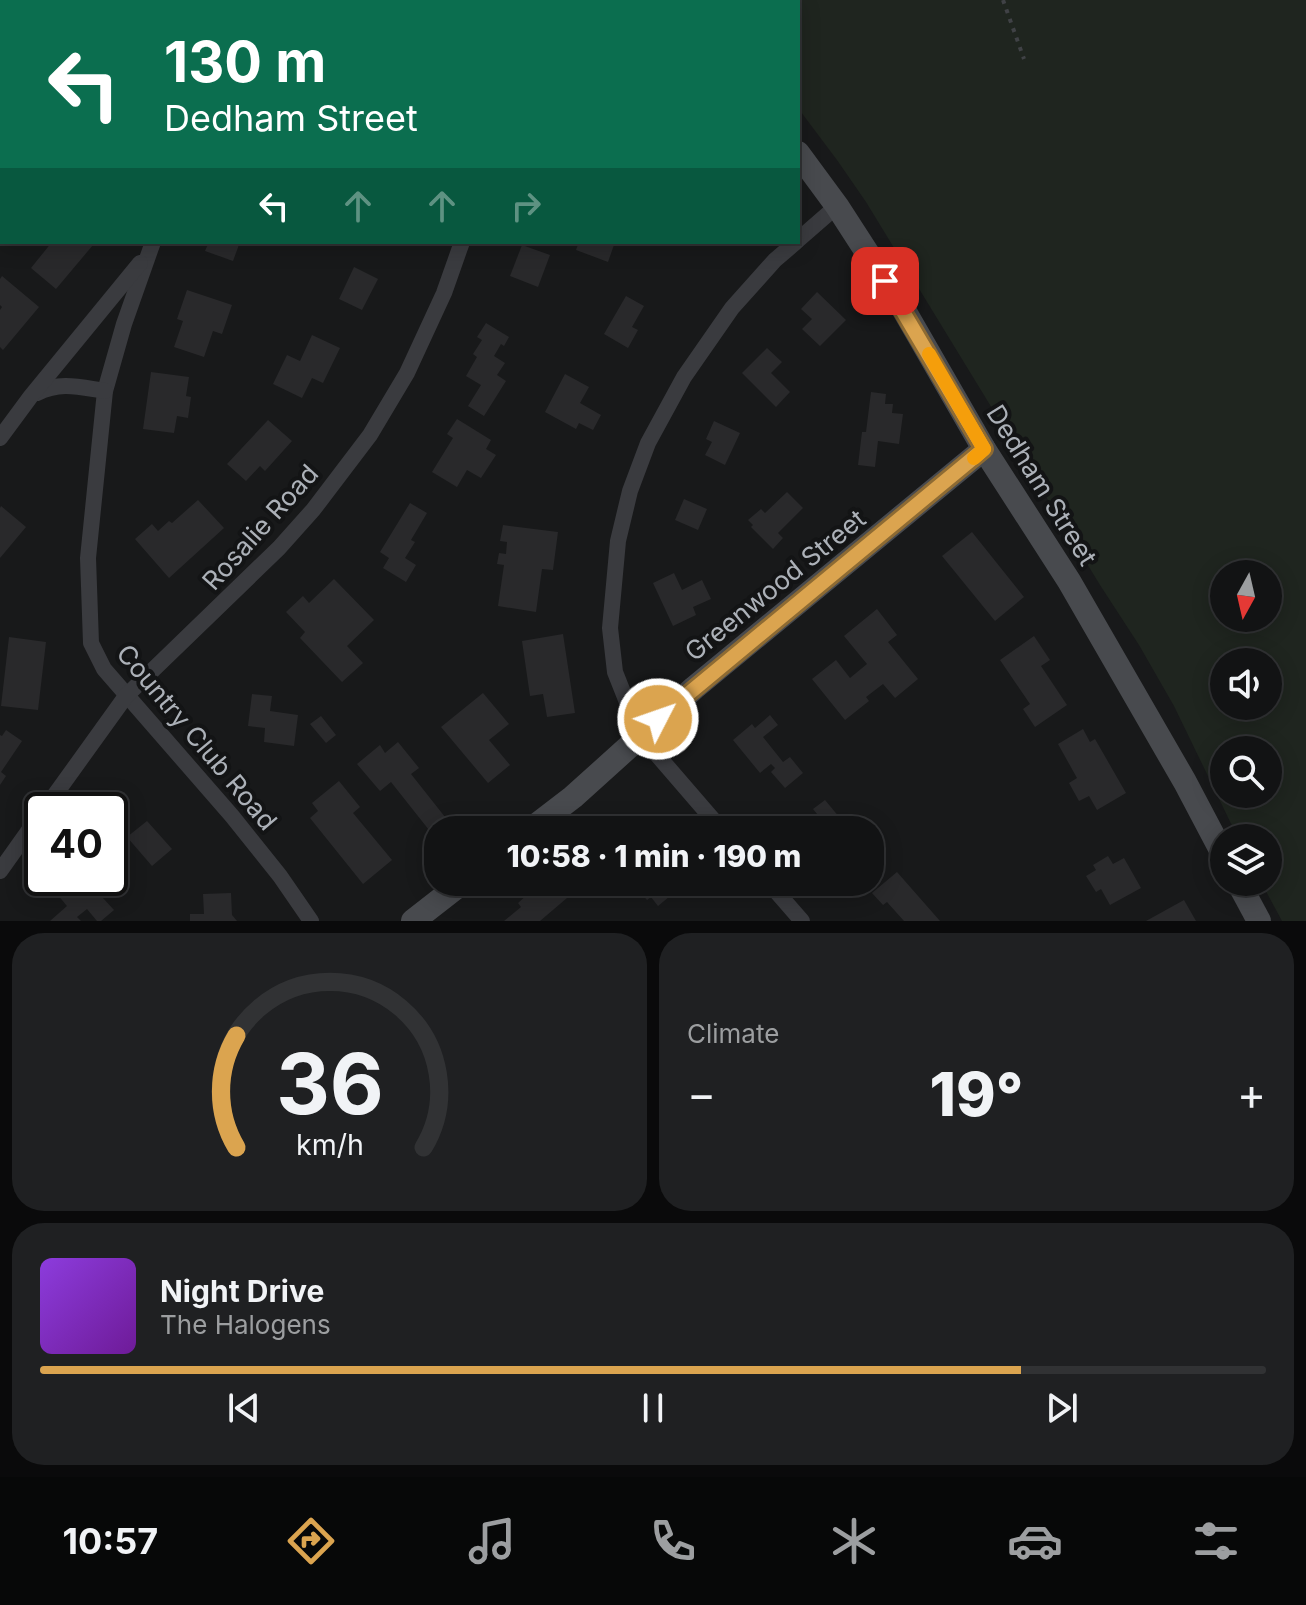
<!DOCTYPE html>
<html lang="en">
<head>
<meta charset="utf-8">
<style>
	body { margin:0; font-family:Inter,sans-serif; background:#1f2022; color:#f1f3f6; height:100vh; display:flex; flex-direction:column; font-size:30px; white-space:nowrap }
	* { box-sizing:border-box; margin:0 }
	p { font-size:26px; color:#9c9ea0 }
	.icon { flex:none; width:44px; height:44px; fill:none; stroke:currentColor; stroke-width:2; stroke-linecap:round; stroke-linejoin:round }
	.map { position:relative; height:921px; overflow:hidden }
	.drawer { display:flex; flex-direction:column; gap:12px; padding:12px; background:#0a0a0b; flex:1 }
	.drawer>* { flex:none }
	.guide { position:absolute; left:0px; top:0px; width:800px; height:244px; box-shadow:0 4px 20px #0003,0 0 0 2px #313234; background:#0b6e4f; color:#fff; overflow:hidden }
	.needle { width:52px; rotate:188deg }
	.fabs { position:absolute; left:1210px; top:560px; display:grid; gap:16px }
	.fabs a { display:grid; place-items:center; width:72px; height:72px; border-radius:50%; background:#121314; box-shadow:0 4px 20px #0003,0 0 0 2px #313234; font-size:40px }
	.speed { position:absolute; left:24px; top:792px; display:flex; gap:16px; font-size:40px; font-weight:700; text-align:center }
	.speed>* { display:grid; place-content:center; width:104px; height:104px; border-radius:50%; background:#121314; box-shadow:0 4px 20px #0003,0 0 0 2px #313234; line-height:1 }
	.speed .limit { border:4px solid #111; border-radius:12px; background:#fff; color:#111 }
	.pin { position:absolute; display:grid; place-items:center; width:68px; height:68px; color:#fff; margin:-34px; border-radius:16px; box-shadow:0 4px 12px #0006 }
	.me { position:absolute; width:88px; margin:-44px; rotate:49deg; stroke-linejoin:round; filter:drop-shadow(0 0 6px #0008) }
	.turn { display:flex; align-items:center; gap:28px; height:168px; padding:0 32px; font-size:36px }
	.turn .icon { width:104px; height:104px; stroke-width:2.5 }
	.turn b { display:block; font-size:56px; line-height:68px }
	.lanes { display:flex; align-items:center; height:76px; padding:0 32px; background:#0003; justify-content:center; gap:40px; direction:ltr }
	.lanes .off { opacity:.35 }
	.big { font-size:60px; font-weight:800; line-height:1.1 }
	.drawer .widget { flex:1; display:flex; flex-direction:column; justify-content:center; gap:12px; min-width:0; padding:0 28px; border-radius:32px; background:#1f2022 }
	.drawer .dial { align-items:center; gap:0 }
	.dial svg { height:208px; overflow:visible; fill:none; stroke:#313234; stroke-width:7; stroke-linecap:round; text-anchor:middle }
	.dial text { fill:#f1f3f6; stroke:none }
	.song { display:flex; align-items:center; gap:24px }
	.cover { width:96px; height:96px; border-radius:12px; background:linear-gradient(135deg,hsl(270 70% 55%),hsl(280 70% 35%)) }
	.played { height:8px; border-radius:4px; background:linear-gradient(90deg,#dba44f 80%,#313234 80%) }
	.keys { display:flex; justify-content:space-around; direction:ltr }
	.heat { display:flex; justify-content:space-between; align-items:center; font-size:44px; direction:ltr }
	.drawer .tiles { flex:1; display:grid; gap:12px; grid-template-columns:1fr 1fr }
	.widget:last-child { grid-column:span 2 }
	.trip { position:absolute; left:424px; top:816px; width:460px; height:80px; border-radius:32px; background:#121314; box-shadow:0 4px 20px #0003,0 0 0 2px #313234; font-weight:800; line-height:80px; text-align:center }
	.dock { display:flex; height:128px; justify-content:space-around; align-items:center; background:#070808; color:#9c9ea0 }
	.dock .icon { width:56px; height:56px }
	.dock .on { color:#dba44f }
	.dock b { font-size:36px; color:#f1f3f6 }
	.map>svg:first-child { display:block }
</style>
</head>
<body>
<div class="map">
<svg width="1306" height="921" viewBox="0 0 1306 921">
	<rect width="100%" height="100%" fill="#18191a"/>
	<path fill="#1f251f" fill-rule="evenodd" d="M695,0h611v921h-24l-21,-39h7v-44h-30l-64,-132 -35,-61 -39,-60 -234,-383 -29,-42 -39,-52v-106h-101zM1268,574v44h-44v-44zM1268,662v44h-44v-44zM1268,750v44h-44v-44z"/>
	<g fill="#29292b">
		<polygon points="52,242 90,242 93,245 56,289 31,268"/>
		<polygon points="209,242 240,242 233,261 205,251"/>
		<polygon points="579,242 615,242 608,262 576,250"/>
		<polygon points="522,245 550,255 538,287 510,276"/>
		<polygon points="354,267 378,279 362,310 339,299"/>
		<polygon points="2,276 39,307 3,350 0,347 0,310 2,307 0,305 0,279"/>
		<polygon points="187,290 232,305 222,334 213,331 204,357 174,347 183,321 177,319"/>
		<polygon points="817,292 846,320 820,346 802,329 812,319 801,309"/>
		<polygon points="626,296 644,306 632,327 638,330 628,348 604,334"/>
		<polygon points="486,323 509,337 504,346 501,344 494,356 505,363 497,375 506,381 484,416 468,406 481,385 466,376 477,357 473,354 482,340 477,337"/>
		<polygon points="312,335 340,348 323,383 312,378 302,398 273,384 287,355 300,361"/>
		<polygon points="767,348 782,362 771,373 790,392 776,407 742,373"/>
		<polygon points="151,372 189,377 186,396 191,397 188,418 177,416 174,433 143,429"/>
		<polygon points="565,374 589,387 580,403 601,415 593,430 579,423 576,429 545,412"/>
		<polygon points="871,392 886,394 885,404 893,404 892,413 903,414 899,444 878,441 875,467 858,465 862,432 866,432"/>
		<polygon points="457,419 491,440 486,449 496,455 481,478 467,470 457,487 432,472 453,438 447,434"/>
		<polygon points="268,420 292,441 265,471 260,466 246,481 227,464"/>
		<polygon points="714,421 740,433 725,465 705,455 712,442 706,439"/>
		<polygon points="787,492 803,508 778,533 783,538 773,549 751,527 753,525 748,520 761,509 765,513"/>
		<polygon points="684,499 707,509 698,530 675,520"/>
		<polygon points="198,500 224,528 169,578 135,539 152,524 158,531 169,521 172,523"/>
		<polygon points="410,503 427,513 411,540 415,542 405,558 416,565 406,582 383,568 389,558 380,552"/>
		<polygon points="1,506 26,527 0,558 0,508"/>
		<polygon points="503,525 558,532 553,570 542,569 536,612 498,606 504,565 497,564 499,553 506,554 507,542 500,541"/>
		<polygon points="972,532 1024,597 995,621 942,556"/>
		<polygon points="674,573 682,590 702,580 711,599 693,607 696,615 673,626 653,583"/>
		<polygon points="334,579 374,620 347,646 363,663 342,682 300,638 305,632 286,612 303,596 309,603"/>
		<polygon points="877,609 897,635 888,642 918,679 895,698 883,684 866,697 869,701 845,720 812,679 836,660 850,678 867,664 844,636"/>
		<polygon points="563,634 575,713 547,717 543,694 530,696 522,641"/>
		<polygon points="1034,636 1050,660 1041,666 1067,705 1035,727 1023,709 1030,704 1000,660"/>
		<polygon points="9,637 46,642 38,710 1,706"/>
		<polygon points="483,693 509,724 489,740 510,765 488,783 441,727"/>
		<polygon points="252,694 272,696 270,711 298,715 294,746 264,742 265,728 248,726"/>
		<polygon points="770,715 778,725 763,737 783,762 790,757 803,773 785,788 771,772 775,768 771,764 760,773 733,740 752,724 755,728"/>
		<polygon points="321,716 336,735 326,743 310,724"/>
		<polygon points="1083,729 1090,742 1095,739 1126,793 1097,810 1089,796 1079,801 1069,783 1077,778 1058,744"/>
		<polygon points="6,730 22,741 1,772 6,776 0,785 0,735 2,736"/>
		<polygon points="398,742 419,768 411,774 445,817 429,830 391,782 380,791 357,764 380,745 385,753"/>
		<polygon points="339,781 360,807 353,813 392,860 363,884 310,818 318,811 312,803"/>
		<polygon points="825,800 850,830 809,830 822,820 813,809"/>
		<polygon points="147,821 172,849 152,866 127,837"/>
		<polygon points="1108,856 1113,864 1124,858 1141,888 1110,905 1101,889 1096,892 1086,876 1096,870 1093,865"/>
		<polygon points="897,872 940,921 904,921 887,902 883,905 872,893"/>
		<polygon points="63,878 101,878 111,889 102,897 114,910 101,921 97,921 87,909 77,917 81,921 50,921 67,906 52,888"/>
		<polygon points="532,882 536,882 539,885 542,882 553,882 567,898 540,921 504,921 521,907 518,903 528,894 523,889"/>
		<polygon points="631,882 677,882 681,887 658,906 651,897 647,900"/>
		<polygon points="231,893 232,915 237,921 190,921 190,914 204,914 203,894"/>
		<polygon points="1184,900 1196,921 1146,921"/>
	</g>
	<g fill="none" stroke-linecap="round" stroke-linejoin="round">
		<polyline stroke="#404246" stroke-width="4" stroke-dasharray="4 6" stroke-linecap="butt" points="1003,0 1024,59"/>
		<g stroke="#3a3b3f" stroke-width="16">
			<polyline points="229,2 230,0"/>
			<polyline points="515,2 515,0"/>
			<polyline points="530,2 531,0"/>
			<polyline points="798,240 837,206"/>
			<polyline points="153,242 124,324 105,391 88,558 91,643 104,669 232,816 280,876 311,921"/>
			<path d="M37,393c24,-12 42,-6 68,-2"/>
			<polyline points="0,438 31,396 140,263"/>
			<polyline points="44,810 126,696 279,548 313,510 370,435 407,373 444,293 462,242"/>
			<polyline points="722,830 640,735 615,672 610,628 618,541 630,491 648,443 684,377 732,308 775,260 796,242"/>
			<polyline points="0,871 42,812"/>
			<polyline points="768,882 802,921"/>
		</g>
		<g stroke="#484a4e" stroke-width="24">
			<polyline points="651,0 653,2"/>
			<polyline points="798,153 837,206 901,305 984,449 1069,581 1185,782 1224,856"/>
			<polyline points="530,830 573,797 694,688 984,449"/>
			<polyline points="1238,882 1259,921"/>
			<polyline points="413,921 463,882"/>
		</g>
	</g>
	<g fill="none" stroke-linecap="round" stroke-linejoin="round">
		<defs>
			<polyline id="route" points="658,719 984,449 885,281"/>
		</defs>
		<use href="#route" stroke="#8e6b33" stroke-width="20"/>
		<use href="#route" stroke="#dba44f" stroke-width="14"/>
		<polyline stroke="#f59e0b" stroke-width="14" points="929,354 984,449 974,458"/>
	</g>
	<g text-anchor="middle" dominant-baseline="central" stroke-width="8" stroke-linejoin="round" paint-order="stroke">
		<g font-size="26" fill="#acb1b8" stroke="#131415">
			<text transform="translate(1042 485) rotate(58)">Dedham Street</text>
			<text transform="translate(260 527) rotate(-48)">Rosalie Road</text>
			<text transform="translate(775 585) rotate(-39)">Greenwood Street</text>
			<text transform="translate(197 737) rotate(50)">Country Club Road</text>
		</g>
	</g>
</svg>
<div class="fabs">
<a><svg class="needle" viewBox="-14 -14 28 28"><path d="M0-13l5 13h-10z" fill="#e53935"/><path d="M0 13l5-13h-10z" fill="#9c9ea0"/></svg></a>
<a><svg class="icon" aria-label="sound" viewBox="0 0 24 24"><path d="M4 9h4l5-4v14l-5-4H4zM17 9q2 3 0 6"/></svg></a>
<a><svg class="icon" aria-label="search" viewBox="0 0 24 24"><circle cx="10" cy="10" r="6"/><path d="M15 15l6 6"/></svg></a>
<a><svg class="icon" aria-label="layers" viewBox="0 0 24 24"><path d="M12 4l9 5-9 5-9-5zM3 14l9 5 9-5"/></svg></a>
</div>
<div class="speed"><div class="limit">40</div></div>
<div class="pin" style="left:885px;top:281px;background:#d93025"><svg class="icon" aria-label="arrive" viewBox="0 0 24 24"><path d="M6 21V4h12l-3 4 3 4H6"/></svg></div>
<svg class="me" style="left:658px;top:719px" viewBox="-20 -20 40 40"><circle r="17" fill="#dba44f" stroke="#fff" stroke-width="3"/><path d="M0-11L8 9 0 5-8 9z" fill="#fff"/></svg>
<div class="trip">10:58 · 1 min · 190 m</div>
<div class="guide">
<div class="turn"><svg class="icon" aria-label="left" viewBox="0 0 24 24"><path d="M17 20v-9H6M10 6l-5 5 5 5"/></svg><div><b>130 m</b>Dedham Street</div></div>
<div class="lanes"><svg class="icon" aria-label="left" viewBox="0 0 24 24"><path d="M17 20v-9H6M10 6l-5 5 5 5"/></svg><svg class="icon off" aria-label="ahead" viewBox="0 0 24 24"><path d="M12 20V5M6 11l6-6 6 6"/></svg><svg class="icon off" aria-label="ahead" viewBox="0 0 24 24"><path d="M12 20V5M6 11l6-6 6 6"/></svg><svg class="icon off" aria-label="right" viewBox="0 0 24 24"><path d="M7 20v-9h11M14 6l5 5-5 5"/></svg></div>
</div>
</div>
<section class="drawer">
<div class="tiles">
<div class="widget dial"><svg viewBox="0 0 100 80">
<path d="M14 69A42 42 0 1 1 86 69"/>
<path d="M14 69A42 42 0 0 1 14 26" stroke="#dba44f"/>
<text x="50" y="56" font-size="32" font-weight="700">36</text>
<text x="50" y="72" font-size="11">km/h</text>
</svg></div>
<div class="widget"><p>Climate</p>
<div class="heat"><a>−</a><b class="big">19°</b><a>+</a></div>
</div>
<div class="widget">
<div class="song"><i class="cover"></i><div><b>Night Drive</b><p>The Halogens</p></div></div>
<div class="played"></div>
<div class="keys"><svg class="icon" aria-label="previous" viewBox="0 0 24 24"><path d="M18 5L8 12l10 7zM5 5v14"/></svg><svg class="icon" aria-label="pause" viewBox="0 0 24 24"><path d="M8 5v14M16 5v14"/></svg><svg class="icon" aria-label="next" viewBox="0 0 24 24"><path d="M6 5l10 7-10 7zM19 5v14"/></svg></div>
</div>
</div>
</section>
<nav class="dock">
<b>10:57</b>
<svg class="icon on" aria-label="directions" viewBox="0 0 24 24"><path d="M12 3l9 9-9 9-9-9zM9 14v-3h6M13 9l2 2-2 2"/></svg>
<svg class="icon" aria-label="music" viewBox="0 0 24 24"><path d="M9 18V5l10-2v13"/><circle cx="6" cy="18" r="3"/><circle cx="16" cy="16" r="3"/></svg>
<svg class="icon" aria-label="phone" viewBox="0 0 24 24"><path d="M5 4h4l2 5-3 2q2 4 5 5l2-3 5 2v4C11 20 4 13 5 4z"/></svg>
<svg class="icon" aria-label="climate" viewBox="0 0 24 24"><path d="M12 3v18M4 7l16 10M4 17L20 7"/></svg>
<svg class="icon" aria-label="car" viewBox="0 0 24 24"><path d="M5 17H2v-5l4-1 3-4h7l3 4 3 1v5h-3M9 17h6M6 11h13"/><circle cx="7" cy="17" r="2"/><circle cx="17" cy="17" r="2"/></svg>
<svg class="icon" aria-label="filters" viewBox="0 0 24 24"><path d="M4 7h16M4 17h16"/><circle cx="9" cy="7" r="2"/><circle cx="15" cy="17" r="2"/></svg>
</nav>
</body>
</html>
